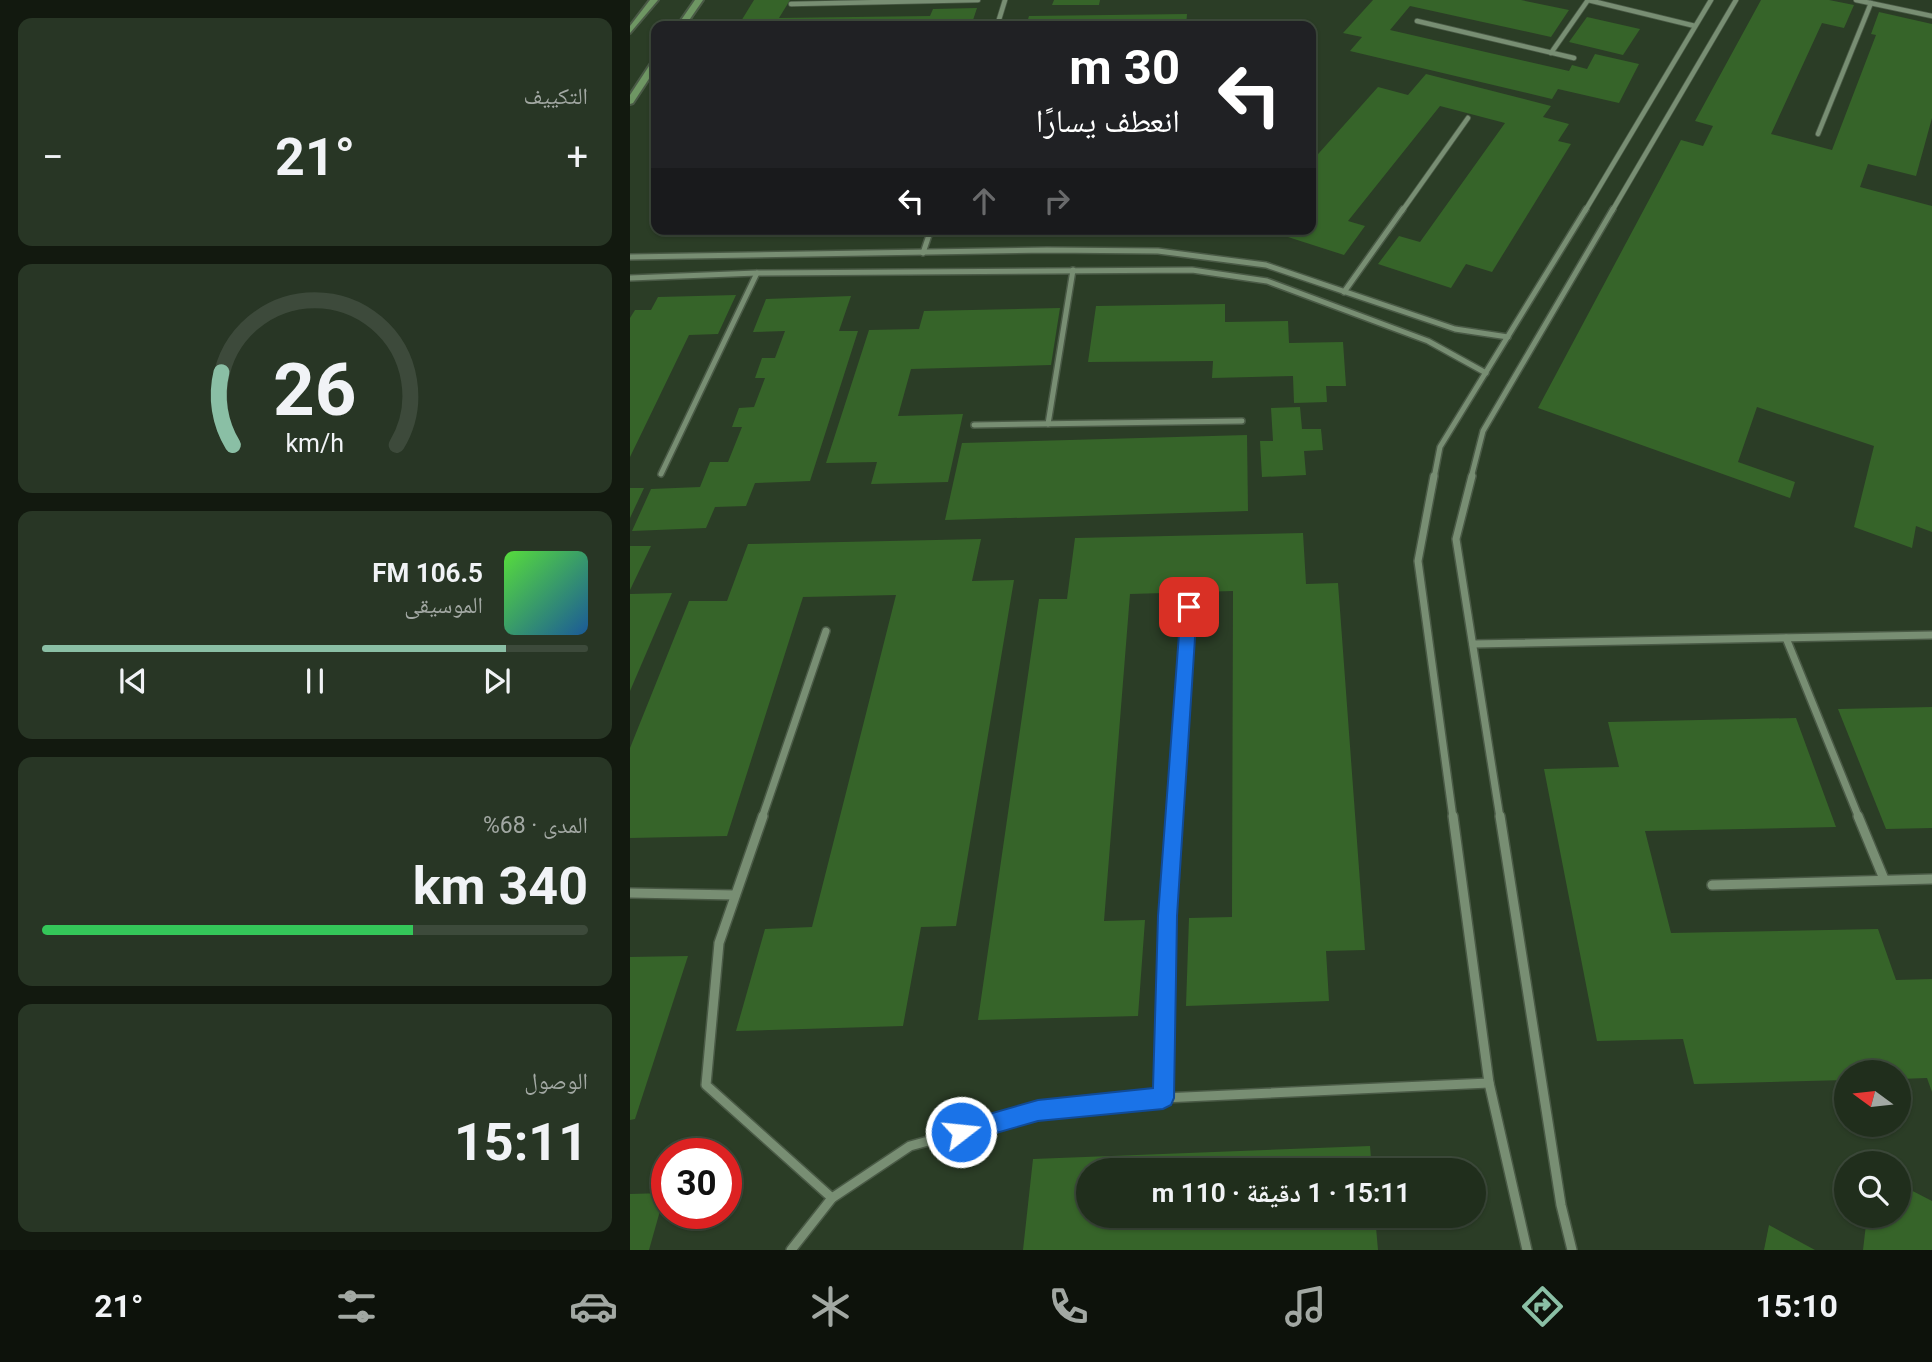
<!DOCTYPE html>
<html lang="ar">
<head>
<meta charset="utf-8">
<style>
	body { margin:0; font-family:Roboto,"Noto Naskh Arabic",sans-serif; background:#283625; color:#f1f3f6; direction:rtl; height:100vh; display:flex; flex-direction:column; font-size:26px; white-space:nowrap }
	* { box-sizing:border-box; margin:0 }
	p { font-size:23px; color:#a2a8a3 }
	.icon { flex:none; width:38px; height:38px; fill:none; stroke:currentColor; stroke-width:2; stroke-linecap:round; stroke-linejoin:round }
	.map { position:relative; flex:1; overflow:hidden; direction:ltr }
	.side { display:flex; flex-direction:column; gap:18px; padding:18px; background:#12190f; width:630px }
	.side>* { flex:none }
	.banner { position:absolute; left:21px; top:21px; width:665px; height:214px; border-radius:14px; box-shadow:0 2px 5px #0004,0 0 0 2px #3d4a3b; direction:rtl; background:#202124; color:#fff; overflow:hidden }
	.needle { width:46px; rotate:285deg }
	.tools { position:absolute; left:1204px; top:1060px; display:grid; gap:14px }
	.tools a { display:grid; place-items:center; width:77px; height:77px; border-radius:50%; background:#202e1c; box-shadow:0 2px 5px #0004,0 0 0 2px #3d4a3b; font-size:35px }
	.speed { position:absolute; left:21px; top:1138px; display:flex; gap:14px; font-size:35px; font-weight:700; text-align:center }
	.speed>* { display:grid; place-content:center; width:91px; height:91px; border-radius:50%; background:#202e1c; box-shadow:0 2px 5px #0004,0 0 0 2px #3d4a3b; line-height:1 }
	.speed .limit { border:10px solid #d22; background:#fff; color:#111 }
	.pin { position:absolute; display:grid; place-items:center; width:60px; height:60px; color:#fff; margin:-30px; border-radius:14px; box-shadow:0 4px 10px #0006 }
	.me { position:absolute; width:77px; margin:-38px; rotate:74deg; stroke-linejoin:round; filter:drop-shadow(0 0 5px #0008) }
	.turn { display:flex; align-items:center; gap:24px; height:147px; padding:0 21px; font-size:32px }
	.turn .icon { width:91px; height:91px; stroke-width:2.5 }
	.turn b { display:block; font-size:49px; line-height:60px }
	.lanes { display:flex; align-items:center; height:66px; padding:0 21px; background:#0003; justify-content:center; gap:35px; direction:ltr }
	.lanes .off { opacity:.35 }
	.big { font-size:52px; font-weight:700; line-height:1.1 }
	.side .card { flex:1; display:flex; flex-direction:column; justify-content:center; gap:10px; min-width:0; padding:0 24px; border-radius:14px; background:#283625 }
	.side .dial { align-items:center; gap:0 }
	.dial svg { height:182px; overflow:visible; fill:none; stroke:#3d4a3b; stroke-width:7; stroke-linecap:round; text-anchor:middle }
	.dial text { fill:#f1f3f6; stroke:none }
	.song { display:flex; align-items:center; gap:21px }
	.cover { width:84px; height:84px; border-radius:10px; background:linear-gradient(135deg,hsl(110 70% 55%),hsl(210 70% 35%)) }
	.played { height:7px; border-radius:4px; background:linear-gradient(90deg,#8abfa5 85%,#3d4a3b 85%) }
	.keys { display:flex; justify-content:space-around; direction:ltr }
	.heat { display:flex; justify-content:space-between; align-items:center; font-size:38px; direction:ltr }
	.charge { height:10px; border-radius:5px; background:linear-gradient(90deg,#34c759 68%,#3d4a3b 0) }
	.trip { position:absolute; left:446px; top:1158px; width:410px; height:70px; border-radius:35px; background:#202e1c; box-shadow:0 2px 5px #0004,0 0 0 2px #3d4a3b; font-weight:700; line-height:70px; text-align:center; direction:rtl }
	.tabs { display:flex; height:112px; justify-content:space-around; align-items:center; background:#0d120b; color:#a2a8a3 }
	.tabs .icon { width:49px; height:49px }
	.tabs .current { color:#8abfa5 }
	.tabs b { font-size:32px; color:#f1f3f6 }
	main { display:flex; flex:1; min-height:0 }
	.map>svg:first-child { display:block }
</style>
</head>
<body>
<main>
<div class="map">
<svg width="1302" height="1250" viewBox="0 0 1302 1250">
	<rect width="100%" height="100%" fill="#2b3d26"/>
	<g fill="#366429">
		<polygon points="124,0 160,0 149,18 300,16 303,9 347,8 341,26 108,26"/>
		<polygon points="424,0 470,0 469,5 422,5"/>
		<polygon points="743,0 891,0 939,10 921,37 780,6 760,30 939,71 942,65 957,69 965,54 1009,64 989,103 928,89 922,99 720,51 732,37 713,33"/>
		<polygon points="1131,0 1199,0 1224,5 1214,28 1192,23 1141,134 1202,150 1246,35 1241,34 1249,12 1302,24 1302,118 1286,176 1238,164 1230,187 1302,206 1302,532 1286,526 1282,548 1224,527 1244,446 1127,407 1108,462 1165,482 1160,498 908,408 1051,140 1073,146 1083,126 1065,121"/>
		<polygon points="557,14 556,26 396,26 399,16"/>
		<polygon points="957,17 1010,29 993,55 939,42"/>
		<polygon points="796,74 921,106 913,117 939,124 928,141 941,144 862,272 836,264 821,288 748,264 769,236 790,242 875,123 810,106 718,221 735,226 714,255 636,230 681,229 681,162 748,87 778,95"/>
		<polygon points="106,295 88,334 59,335 0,457 0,318 5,310 21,310 28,297"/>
		<polygon points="221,296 209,331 228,331 180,481 125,483 116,506 85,507 76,528 2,531 21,489 70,487 80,462 98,462 112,427 102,427 109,408 124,407 135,378 125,378 132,358 145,358 155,331 123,332 136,299"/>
		<polygon points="595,304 595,322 658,321 659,343 713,342 716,386 696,386 697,402 664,403 663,376 582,378 583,361 458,362 466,306"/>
		<polygon points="430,308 421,365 281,369 268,416 333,414 318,482 241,484 247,462 196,463 239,330 289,329 294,311"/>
		<polygon points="670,407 672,429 691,429 693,450 674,451 676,475 632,477 630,441 643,441 641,408"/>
		<polygon points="617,435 618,511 315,520 332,443"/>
		<polygon points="0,488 14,488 0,518"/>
		<polygon points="673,533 676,584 708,583 735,950 696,951 699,1001 556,1006 559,918 602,917 603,591 500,594 474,921 515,920 508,1016 348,1020 409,599 437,599 445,538"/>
		<polygon points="351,539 342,581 384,580 326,926 291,927 273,1026 106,1031 135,929 182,927 266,595 173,597 97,836 0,838 0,748 59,601 97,601 118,544"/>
		<polygon points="0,546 21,546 0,590"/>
		<polygon points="42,593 0,691 0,594"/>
		<polygon points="1302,707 1302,828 1256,829 1208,709"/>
		<polygon points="1166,718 1206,827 1015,831 1041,933 1248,929 1266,980 1302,979 1302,1092 1297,1078 1269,1079 1269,1073 1216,1073 1216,1080 1064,1084 1053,1039 967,1041 914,769 989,767 978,722"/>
		<polygon points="58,956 5,1119 0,1120 0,957"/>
		<polygon points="740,1146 742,1171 458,1171 458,1216 745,1216 748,1250 393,1250 403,1159"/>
		<polygon points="1269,1184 1302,1201 1302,1250 1233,1250 1237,1216 1269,1216"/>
		<polygon points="35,1193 19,1250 0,1250 0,1194"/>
		<polygon points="1139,1225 1185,1250 1134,1250"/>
	</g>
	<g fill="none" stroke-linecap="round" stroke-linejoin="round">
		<defs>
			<g id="street-far3">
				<polyline points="958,0 1065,26"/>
				<polyline points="1226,0 1302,16"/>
				<polyline points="161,4 348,0"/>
				<polyline points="787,21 944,58"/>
				<polyline points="367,26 375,0"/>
				<polyline points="921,53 958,0"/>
				<polyline points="1188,134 1241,3"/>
				<polyline points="772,211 838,118"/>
				<polyline points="955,211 1081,0"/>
				<polyline points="982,211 1106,0"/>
			</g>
			<g id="street-far2">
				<polyline points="293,253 301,229"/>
				<polyline points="0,257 417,250 528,251 636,265 825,329 878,337"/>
				<polyline points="0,278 127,273 562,270 637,281 798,341 856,373"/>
				<polyline points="714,292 773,209"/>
				<polyline points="418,424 443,270"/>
				<polyline points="344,425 612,421"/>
				<polyline points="31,474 127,273"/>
				<polyline points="804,478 810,447 956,209"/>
				<polyline points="841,478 853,431 983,209"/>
			</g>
			<g id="street-far1">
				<polyline points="804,476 788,561 823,818"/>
				<polyline points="842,476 826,539 870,818"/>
				<polyline points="1156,638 1229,818"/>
				<polyline points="843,644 1302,635"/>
				<polyline points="132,818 196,631"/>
				<polyline points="545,818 559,607"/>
			</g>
			<g id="street">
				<polyline points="133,816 89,943 76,1085 202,1198"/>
				<polyline points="823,816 859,1083 897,1250"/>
				<polyline points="870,816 931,1205 942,1250"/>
				<polyline points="1228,816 1254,879"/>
				<polyline points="1082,885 1302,879"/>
				<polyline points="0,893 105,895"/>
				<polyline points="533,1098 538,916 545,816"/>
				<polyline points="161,1250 202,1198 280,1146 408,1111 533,1098 859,1083"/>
			</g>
			<g id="secondary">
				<polygon points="20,0 28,0 0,33 0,26"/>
				<polygon points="65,0 73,0 55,26 47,26"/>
				<polygon points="23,60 26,60 26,68 3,103 0,104 0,95"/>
			</g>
		</defs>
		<use href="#street-far3" stroke="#4a5a46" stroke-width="6"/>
		<use href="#street-far2" stroke="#4a5a46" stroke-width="8"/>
		<use href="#street-far1" stroke="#4a5a46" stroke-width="10"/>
		<use href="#street" stroke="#4a5a46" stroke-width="12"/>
		<use href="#secondary" stroke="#4a5a46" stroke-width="4"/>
		<use href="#street-far3" stroke="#788e73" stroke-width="4.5"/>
		<use href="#street-far2" stroke="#788e73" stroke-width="5"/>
		<use href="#street-far1" stroke="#788e73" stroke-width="7"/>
		<use href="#street" stroke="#788e73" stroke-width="9"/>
		<use href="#secondary" fill="#6e9663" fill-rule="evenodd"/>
	</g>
	<polygon fill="#1a73e8" stroke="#114b97" stroke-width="2" points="559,600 567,607 547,916 544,1098 541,1105 533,1109 408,1121 331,1143 324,1140 320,1132 324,1124 408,1100 523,1088 528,916 551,607"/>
</svg>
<div class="tools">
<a><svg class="needle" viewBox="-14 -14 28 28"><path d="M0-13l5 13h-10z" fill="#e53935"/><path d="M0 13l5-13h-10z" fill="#a2a8a3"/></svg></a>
<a><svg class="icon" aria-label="search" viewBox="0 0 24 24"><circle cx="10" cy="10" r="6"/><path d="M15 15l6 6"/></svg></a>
</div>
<div class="speed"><div class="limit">30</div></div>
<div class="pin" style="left:559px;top:607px;background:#d93025"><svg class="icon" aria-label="arrive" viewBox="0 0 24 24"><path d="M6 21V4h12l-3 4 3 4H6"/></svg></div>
<svg class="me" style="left:331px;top:1132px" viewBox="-20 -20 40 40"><circle r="17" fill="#1a73e8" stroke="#fff" stroke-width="3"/><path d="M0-11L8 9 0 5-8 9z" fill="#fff"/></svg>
<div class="trip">15:11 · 1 دقيقة · 110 m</div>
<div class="banner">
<div class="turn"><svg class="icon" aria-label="left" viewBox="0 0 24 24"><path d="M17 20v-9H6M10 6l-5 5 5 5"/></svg><div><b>30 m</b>انعطف يسارًا</div></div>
<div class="lanes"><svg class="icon" aria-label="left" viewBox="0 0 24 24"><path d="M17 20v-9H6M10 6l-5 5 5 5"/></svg><svg class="icon off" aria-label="ahead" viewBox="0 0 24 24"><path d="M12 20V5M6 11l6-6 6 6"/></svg><svg class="icon off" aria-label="right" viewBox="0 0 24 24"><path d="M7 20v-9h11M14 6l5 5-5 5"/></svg></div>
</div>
</div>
<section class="side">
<div class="card"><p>التكييف</p>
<div class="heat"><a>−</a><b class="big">21°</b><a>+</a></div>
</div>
<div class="card dial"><svg viewBox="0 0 100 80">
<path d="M14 69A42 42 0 1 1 86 69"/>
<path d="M14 69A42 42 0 0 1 9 37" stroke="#8abfa5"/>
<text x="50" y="56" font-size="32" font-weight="700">26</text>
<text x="50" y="72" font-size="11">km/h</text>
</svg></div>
<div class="card">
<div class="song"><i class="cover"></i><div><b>106.5 FM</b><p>الموسيقى</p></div></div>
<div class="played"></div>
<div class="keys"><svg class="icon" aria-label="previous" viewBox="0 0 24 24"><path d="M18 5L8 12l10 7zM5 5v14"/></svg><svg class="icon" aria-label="pause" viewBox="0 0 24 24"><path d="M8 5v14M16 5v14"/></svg><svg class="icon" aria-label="next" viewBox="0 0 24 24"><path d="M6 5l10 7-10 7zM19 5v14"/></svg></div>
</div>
<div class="card"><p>المدى · 68%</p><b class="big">340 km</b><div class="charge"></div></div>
<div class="card"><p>الوصول</p><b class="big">15:11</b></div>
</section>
</main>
<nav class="tabs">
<b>15:10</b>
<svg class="icon current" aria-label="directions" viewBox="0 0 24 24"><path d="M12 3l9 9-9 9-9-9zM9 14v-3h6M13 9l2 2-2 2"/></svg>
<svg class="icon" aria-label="music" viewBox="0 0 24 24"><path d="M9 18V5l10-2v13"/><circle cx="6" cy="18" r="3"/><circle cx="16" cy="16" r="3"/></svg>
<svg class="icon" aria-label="phone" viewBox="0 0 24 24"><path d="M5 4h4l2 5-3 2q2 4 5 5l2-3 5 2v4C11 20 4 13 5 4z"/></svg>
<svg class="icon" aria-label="climate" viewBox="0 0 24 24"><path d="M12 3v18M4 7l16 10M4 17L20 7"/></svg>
<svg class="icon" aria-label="car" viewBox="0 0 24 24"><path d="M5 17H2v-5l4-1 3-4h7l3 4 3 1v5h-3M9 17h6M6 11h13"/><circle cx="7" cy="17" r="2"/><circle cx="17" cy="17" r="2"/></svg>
<svg class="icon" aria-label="filters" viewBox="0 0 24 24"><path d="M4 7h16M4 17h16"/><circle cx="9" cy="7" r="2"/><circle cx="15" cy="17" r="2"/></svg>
<b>21°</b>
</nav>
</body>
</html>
